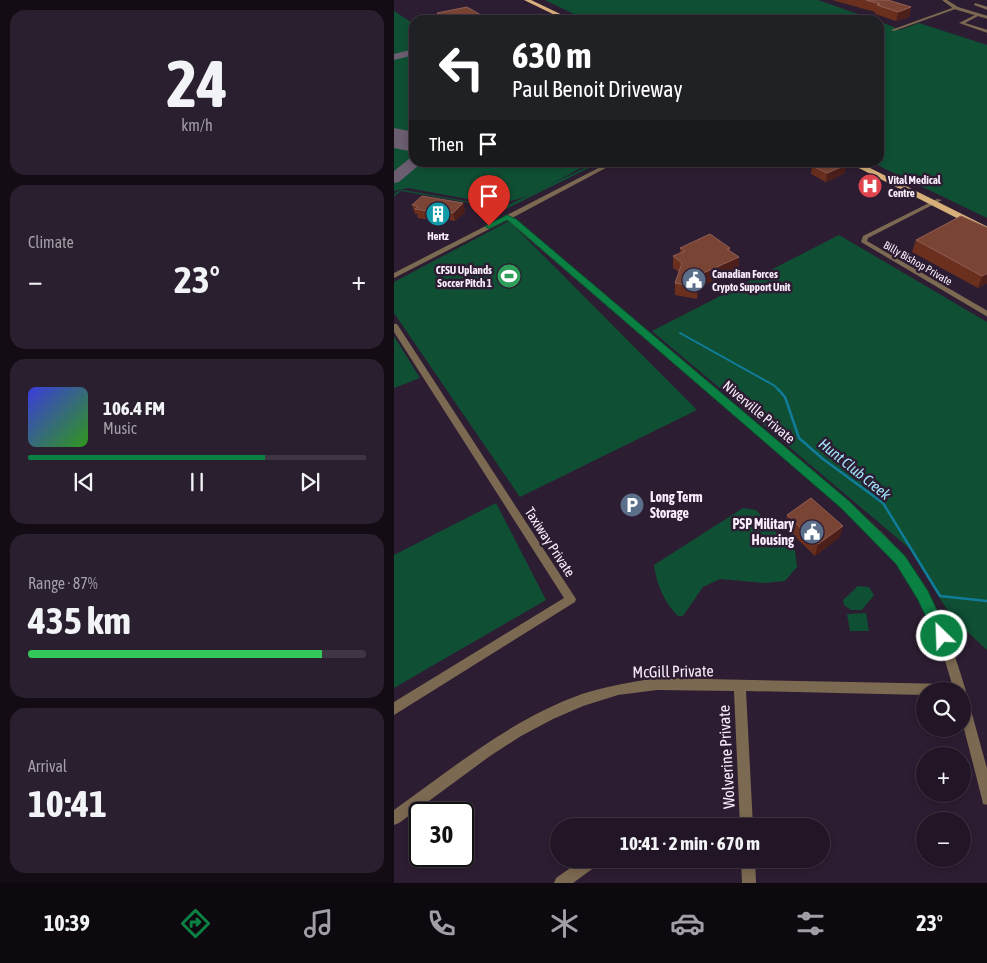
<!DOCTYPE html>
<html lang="en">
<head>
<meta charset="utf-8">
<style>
	body { margin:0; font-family:"Asap Condensed",sans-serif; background:#2a1f2e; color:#f1f3f6; height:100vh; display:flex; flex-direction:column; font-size:19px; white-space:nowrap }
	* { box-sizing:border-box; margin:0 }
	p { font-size:16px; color:#a29fa7 }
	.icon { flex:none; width:28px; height:28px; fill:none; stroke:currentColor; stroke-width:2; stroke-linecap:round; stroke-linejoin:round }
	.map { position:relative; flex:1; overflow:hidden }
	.side { display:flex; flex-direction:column; gap:10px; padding:10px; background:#130c15; width:394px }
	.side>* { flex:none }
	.hud { position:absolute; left:15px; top:15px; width:475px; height:152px; border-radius:15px; box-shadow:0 2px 8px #0003,0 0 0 1px #3f3543; background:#202124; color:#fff; overflow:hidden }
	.tools { position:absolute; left:522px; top:682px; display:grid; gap:10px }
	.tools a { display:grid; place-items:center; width:55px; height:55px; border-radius:50%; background:#221626; box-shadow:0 2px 8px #0003,0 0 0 1px #3f3543; font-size:25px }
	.speed { position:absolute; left:15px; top:802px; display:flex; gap:10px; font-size:25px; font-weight:700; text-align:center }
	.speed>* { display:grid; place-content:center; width:65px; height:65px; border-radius:50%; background:#221626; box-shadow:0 2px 8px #0003,0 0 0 1px #3f3543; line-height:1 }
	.speed .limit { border:2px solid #111; border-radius:8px; background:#fff; color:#111 }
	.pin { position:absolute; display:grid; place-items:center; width:42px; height:42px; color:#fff; margin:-51px -21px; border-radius:50% 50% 50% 0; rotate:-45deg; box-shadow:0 0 5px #0007 }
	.pin .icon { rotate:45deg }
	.me { position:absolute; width:55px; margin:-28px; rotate:336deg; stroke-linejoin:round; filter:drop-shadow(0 0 4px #0008) }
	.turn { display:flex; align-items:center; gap:18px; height:105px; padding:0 20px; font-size:22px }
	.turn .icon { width:65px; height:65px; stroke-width:2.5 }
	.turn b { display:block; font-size:35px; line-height:42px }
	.then { display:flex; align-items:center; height:48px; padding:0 20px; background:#0003; gap:10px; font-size:19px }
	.big { font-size:38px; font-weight:700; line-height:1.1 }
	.side .tile { flex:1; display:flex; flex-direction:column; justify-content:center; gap:8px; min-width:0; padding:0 18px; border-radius:15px; background:#2a1f2e }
	.side .dial { align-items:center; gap:0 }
	.dial b { font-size:65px; line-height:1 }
	.song { display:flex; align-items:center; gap:15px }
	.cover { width:60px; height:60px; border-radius:8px; background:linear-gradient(135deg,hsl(240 70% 55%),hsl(110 70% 35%)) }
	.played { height:5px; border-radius:2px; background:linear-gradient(90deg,#0b8043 70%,#3f3543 70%) }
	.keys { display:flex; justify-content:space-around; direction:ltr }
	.heat { display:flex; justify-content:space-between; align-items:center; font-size:28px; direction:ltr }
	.charge { height:8px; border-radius:4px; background:linear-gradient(90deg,#34c759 87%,#3f3543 0) }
	.trip { position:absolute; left:156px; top:818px; width:280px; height:50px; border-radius:25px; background:#221626; box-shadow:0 2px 8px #0003,0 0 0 1px #3f3543; font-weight:700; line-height:50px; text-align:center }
	.menu { display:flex; height:80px; justify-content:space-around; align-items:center; background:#0e090f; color:#a29fa7 }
	.menu .icon { width:35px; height:35px }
	.menu .current { color:#0b8043 }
	.menu b { font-size:22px; color:#f1f3f6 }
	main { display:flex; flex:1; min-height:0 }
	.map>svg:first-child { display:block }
</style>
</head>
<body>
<main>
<section class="side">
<div class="tile dial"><b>24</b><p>km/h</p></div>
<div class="tile"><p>Climate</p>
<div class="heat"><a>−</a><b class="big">23°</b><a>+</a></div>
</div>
<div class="tile">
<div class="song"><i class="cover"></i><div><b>106.4 FM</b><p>Music</p></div></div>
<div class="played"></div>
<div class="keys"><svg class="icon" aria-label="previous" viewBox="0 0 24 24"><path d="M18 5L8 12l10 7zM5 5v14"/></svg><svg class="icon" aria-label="pause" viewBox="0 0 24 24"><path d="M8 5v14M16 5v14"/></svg><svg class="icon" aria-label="next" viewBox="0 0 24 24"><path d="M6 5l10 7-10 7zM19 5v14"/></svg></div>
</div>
<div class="tile"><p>Range · 87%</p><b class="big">435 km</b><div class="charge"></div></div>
<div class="tile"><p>Arrival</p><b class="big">10:41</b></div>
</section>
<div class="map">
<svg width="594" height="883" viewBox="0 0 594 883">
	<rect width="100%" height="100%" fill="#2d1d32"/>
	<g fill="#0f5035">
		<polygon points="151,0 424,0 481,20 192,20"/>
		<polygon points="0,11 20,24 20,51 0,56"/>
		<polygon points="485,21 506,30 525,23 593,45 593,218 479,163 485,162"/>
		<polygon points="20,54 20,72 17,73 20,76 20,137 0,134 0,58"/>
		<polygon points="0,143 20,146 20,157 0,174"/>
		<path d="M26,163v-1l170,1c-29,15 -62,38 -95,41l-87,-16 -14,3v-8z"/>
		<path d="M201,163h4l-93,46 -105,-18 -7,6c0,-6 6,-7 10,-7l84,15 18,1z"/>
		<polygon points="115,221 303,410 126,497 0,313 0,282"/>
		<polygon points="445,235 593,322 593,650 558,618 515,548 258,331"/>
		<polygon points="0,336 26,378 0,388"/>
		<polygon points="102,503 152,600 0,688 0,555"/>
		<path d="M349,508l13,2 26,29 7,4 6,8 2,16 -12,14 -20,2 -45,-4 -17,8 -20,29h-5c-13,-12 -22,-33 -24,-51z"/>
		<polygon points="464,586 475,587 480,595 468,610 457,610 450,605 449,600"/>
		<polygon points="472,613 475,631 456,631 453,614"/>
	</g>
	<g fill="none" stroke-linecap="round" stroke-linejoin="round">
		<polyline stroke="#117c99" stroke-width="2" points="286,333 381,386 385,391"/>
		<polyline stroke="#117c99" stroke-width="2.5" points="384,389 391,397 405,438 429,459 489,503 546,596 594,601"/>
		<g fill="#6c5e71" fill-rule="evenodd">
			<polygon points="20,49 20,55 0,60 0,54"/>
			<polygon points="0,135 20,138 20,146 0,143"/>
			<polygon points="20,158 20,162 27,162 25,165 5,182 0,183 0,171 15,159"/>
		</g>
		<polygon fill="#6c5e71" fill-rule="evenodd" points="0,128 20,132 20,152 0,148"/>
		<g fill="#7c6951" fill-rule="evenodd">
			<polygon points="581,3 594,7 594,10 580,5"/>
			<polygon points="561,7 564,8 500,31 497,30"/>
			<polygon points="583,14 586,15 571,23 594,30 594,33 565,23"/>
			<path d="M216,162h7l-105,56 336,284c19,17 40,34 55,54 32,39 49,88 63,135l-3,5v-5h-38v4l-179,-4 7,135h-13l-6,-135 -77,-1 -39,5 -35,11 -30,13 -32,17 -31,20 -91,67 -5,2v-15c60,-43 118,-91 188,-116 25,-8 50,-12 75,-16l295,6c-12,-43 -28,-86 -56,-122 -15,-20 -35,-37 -54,-54l-335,-288 -113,58v-5z"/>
			<polygon points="543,199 548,200 474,238 473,241 594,311 594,317 467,242 469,236"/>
			<polygon points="0,324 3,324 182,599 181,602 0,715 0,702 170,598 0,332"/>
			<polygon points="569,697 573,699 575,703 594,772 594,805 589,804 588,799 569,725"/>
			<polygon points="189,859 207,859 205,864 179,883 160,883 162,878"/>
			<polygon points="347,859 361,859 362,883 348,883"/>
		</g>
		<polygon fill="#7c6951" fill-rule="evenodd" points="548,0 553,0 564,7 594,16 594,19 560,9"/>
		<g fill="#d6af7a" fill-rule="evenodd">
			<polygon points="130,0 137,0 179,20 171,20"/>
			<polygon points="453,162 464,162 594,227 594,234"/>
		</g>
	</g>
	<g fill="#6b2f1d">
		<polygon points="438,0 494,0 517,7 515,17 502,21 481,14 481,12"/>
		<polygon points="43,13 94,20 45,20"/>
		<polygon points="418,166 451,173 432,182 417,174"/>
		<polygon points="69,203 71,212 61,221 39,217 36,220 24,218 23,214 21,214 18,205"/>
		<polygon points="567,216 594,283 584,288 518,252 522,240"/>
		<polygon points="286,248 336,248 336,251 345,257 344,269 305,287 303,299 281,295 281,283 285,272 279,268 279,256 286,253"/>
		<polygon points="393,515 446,537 421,556 391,527"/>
	</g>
	<g fill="#4c1f1b">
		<polygon points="517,7 515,17 502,21 504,12"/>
		<polygon points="452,165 451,173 432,182 433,173"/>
		<polygon points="69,203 71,212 61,221 59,213"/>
		<polygon points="36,208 39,217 36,220 33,211"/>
		<polygon points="345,257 344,269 305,287 303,299 303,287 305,275"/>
		<polygon points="594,273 594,283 584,288 588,276"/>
		<polygon points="449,526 446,537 421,556 424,544"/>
	</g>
	<g fill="#7a4435" stroke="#8e5e54">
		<polygon points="472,0 494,0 517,7 504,12 483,5 486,4"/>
		<polygon points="73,7 94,19 90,20 54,20 43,13"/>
		<polygon points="426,162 448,162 452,165 433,173 418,166"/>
		<polygon points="28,196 69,203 59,213 36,208 33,211 21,209 24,206 18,205"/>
		<polygon points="567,216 594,228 594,273 588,276 522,240"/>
		<polygon points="316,234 336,248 333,249 345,257 305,275 303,287 281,283 288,263 279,256 291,251 286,248"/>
		<polygon points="417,498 449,526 424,544 393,515"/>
	</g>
	<polygon fill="#0b8043" stroke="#07532c" points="113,215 122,219 455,501 511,556 534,591 555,636 553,640 548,642 543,640 524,600 502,564 447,508 116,222 113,220 95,229 91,226"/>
	<defs>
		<symbol id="hospital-disc" viewBox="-11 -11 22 22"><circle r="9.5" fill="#e0444e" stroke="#2d1d32"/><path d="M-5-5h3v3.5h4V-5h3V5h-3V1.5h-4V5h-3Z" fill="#fff"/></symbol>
		<symbol id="building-disc" viewBox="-11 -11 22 22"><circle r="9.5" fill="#0f9aa8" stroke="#2d1d32"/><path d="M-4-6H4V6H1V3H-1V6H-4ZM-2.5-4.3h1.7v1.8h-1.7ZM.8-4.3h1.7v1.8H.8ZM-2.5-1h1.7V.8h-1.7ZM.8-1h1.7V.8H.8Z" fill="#fff"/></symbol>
		<symbol id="stadium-disc" viewBox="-11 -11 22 22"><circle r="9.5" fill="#2e9e5b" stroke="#2d1d32"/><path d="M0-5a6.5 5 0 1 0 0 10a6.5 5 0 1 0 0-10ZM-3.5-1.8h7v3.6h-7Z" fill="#fff"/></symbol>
		<symbol id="civic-disc" viewBox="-11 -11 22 22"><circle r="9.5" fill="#5c6f8a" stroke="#2d1d32"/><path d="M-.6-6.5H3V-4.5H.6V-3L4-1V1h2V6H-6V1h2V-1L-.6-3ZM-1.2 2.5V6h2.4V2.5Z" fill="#fff"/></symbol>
		<symbol id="parking-disc" viewBox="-11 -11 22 22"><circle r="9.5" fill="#5c6f8a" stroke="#2d1d32"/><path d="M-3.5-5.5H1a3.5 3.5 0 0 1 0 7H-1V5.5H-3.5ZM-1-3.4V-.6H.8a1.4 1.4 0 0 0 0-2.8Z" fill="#fff"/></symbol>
	</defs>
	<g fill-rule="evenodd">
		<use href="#hospital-disc" x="462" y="172" width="28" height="28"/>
		<use href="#building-disc" x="30" y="200" width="28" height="28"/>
		<use href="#stadium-disc" x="101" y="262" width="28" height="28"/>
		<use href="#civic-disc" x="286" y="266" width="28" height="28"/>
		<use href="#parking-disc" x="224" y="491" width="28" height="28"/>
		<use href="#civic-disc" x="404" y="518" width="28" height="28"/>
	</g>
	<g text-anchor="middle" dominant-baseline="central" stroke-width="5" stroke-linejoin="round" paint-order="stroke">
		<g font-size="11" font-weight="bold" fill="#f8edfb" stroke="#2d1d32" text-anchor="start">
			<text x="494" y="180">Vital Medical<tspan x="494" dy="13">Centre</tspan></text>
			<text x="44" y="236" text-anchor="middle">Hertz</text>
			<text x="98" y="270" text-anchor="end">CFSU Uplands<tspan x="98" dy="13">Soccer Pitch 1</tspan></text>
			<text x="318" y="274">Canadian Forces<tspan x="318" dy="13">Crypto Support Unit</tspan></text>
		</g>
		<g font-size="11" fill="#f8edfb" stroke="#2d1d32">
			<text transform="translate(524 263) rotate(30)">Billy Bishop Private</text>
		</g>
		<g font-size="14" fill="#f8edfb" stroke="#2d1d32">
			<text transform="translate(365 412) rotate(40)">Niverville Private</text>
			<text transform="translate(156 542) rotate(57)">Taxiway Private</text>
		</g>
		<g font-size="14" font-weight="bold" fill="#f8edfb" stroke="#2d1d32" text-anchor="start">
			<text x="256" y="497">Long Term<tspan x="256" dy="16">Storage</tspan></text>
			<text x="400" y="524" text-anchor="end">PSP Military<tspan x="400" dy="16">Housing</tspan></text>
		</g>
		<g font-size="15" font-style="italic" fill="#a1e6fe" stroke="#2d1d32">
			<text transform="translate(461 469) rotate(39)">Hunt Club Creek</text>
		</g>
		<g font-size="16" fill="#f8edfb" stroke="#2d1d32">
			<text transform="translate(279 671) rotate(-1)">McGill Private</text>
			<text transform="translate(332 757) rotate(-93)">Wolverine Private</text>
		</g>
	</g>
</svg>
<div class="tools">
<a><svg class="icon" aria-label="search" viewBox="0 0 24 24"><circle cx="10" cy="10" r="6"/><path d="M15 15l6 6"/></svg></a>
<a>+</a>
<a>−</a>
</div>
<div class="speed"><div class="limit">30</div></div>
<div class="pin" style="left:95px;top:226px;background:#d93025"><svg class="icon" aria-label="arrive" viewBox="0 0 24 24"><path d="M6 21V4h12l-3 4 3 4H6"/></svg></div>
<svg class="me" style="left:548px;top:636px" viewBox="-20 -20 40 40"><circle r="17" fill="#0b8043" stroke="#fff" stroke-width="3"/><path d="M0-11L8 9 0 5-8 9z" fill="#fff"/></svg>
<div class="trip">10:41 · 2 min · 670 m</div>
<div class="hud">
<div class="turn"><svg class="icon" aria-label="left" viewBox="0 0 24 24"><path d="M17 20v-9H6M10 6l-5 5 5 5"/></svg><div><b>630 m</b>Paul Benoit Driveway</div></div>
<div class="then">Then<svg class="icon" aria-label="arrive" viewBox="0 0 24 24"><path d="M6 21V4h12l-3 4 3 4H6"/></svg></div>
</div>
</div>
</main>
<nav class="menu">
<b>10:39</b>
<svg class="icon current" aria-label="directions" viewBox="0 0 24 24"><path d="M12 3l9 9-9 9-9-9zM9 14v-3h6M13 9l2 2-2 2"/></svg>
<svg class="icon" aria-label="music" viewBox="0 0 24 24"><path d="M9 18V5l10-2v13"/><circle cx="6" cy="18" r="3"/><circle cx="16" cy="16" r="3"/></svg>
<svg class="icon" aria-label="phone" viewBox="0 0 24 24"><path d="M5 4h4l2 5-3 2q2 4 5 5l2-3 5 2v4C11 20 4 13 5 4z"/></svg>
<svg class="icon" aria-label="climate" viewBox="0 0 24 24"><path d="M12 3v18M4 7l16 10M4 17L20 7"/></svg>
<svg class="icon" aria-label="car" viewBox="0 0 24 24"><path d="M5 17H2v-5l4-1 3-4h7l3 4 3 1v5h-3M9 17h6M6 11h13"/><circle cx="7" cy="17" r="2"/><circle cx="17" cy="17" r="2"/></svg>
<svg class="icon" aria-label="filters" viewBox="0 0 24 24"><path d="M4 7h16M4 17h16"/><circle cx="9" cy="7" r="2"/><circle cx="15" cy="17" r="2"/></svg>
<b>23°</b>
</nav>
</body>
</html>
